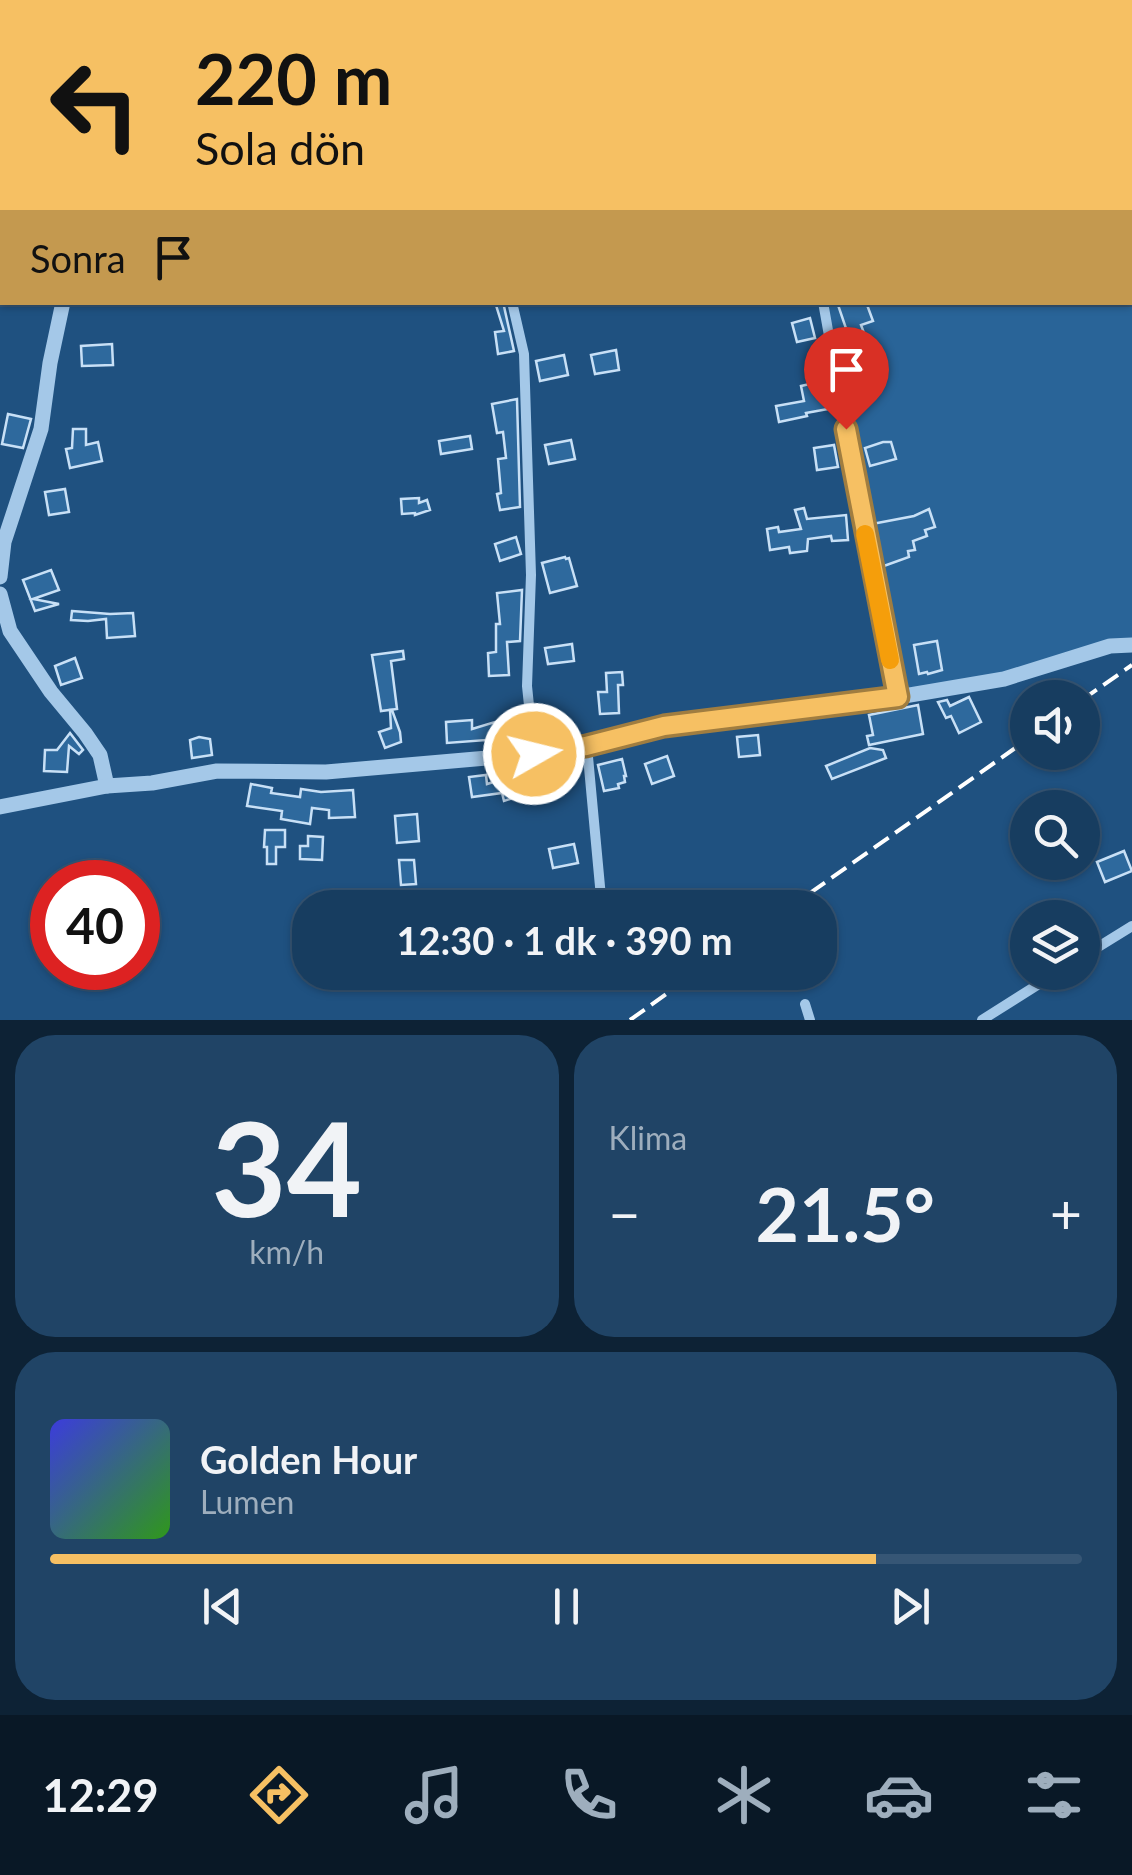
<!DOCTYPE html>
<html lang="tr">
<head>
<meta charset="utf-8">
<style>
	body { margin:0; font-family:Lato,sans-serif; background:#204466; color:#f1f3f6; height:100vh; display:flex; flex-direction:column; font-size:38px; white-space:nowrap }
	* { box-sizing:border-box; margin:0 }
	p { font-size:32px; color:#9eaebd }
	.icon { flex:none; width:55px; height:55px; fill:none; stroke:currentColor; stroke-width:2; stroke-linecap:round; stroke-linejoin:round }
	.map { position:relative; height:1020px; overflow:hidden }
	.panel { display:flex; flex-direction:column; gap:15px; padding:15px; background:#0d2235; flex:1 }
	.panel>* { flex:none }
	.banner { position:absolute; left:0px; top:0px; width:1132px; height:305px; box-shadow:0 2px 8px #0004,0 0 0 2px #365675; background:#f6c063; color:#111; overflow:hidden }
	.controls { position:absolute; left:1010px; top:680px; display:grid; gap:20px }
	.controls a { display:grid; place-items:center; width:90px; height:90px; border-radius:50%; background:#173d60; box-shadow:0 2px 8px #0004,0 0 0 2px #365675; font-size:50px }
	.speed { position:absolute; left:30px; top:860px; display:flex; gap:20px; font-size:50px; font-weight:700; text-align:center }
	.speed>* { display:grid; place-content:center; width:130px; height:130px; border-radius:50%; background:#173d60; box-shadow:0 2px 8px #0004,0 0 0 2px #365675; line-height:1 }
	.speed .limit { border:15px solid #d22; background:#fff; color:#111 }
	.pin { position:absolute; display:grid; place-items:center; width:85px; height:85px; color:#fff; margin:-102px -42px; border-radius:50% 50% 50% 0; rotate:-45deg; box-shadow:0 0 10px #0007 }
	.pin .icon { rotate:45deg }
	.me { position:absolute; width:110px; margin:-55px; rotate:82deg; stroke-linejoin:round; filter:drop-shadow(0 0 8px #0008) }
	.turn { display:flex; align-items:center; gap:35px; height:210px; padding:0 30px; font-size:45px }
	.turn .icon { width:130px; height:130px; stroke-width:2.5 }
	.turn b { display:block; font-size:70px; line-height:85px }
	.then { display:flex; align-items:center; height:95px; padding:0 30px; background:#0003; gap:20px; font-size:38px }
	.big { font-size:75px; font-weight:700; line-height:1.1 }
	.panel .widget { flex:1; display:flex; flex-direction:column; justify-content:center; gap:15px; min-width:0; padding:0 35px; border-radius:40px; background:#204466 }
	.panel .dial { align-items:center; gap:0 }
	.dial b { font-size:130px; line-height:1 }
	.song { display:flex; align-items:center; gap:30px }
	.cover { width:120px; height:120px; border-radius:15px; background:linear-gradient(135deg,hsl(240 70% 55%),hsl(110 70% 35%)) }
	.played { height:10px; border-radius:5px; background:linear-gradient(90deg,#f6c063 80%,#365675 80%) }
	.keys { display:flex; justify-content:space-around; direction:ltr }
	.heat { display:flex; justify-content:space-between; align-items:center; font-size:55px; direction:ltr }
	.panel .tiles { flex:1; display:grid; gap:15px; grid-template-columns:1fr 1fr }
	.widget:last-child { grid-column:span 2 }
	.trip { position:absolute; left:292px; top:890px; width:545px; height:100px; border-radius:40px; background:#173d60; box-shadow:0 2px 8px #0004,0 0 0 2px #365675; font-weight:700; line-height:100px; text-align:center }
	.tab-bar { display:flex; height:160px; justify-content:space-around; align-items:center; background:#091826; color:#9eaebd }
	.tab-bar .icon { width:70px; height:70px }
	.tab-bar .selected { color:#f6c063 }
	.tab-bar b { font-size:45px; color:#f1f3f6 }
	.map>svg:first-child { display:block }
</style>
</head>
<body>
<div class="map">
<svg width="1132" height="1020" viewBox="0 0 1132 1020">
	<rect width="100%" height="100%" fill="#1f5180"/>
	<polygon fill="#296498" points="751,0 1132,0 1132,647 898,697 821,303 1130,302 1130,2 752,2"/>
	<g fill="#2e699d" stroke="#c8e0f6" stroke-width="2.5">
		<polygon points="495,302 503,302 514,351 498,354 495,332 504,331"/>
		<polygon points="837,302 866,302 873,321 861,325 876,366 852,374 843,349 852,346"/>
		<polygon points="810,318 815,338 797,342 792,323"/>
		<polygon points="112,344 113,365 82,366 81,346"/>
		<polygon points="616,350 619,370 595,374 591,355"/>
		<polygon points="564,355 568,375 540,381 536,361"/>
		<polygon points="823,381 828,409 806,413 807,416 779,422 776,406 804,401 801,386"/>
		<polygon points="517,399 520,507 500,510 497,494 501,493 498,459 506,458 503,432 497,433 492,404"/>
		<polygon points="8,414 31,419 23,448 2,444"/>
		<polygon points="73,429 86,429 86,445 98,442 102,461 70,468 66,449 72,448"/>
		<polygon points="470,436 472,449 441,454 439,441"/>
		<polygon points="571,440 575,459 549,464 545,445"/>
		<polygon points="883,442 891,442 896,459 870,466 865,448"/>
		<polygon points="834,445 838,467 817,470 814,448"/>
		<polygon points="65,489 69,512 49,515 45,492"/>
		<polygon points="419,498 419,503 427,500 430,510 415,515 415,513 402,514 401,499"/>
		<polygon points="804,508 807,519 846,515 848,540 832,541 831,536 808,539 807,551 790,553 789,547 770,550 767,529 778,527 779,532 801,529 795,510"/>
		<polygon points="929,509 935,527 925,530 927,536 913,541 915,550 908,551 909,557 881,567 872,524 914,516"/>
		<polygon points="516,537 521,554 500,561 495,544"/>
		<polygon points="565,557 566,559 569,558 577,586 550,593 542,563"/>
		<polygon points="51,570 59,590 33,599 59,604 35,611 23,580"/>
		<polygon points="522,590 520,641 507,642 509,675 489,676 488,653 496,652 496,624 500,624 497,593"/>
		<polygon points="72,611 110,614 133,613 135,636 107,638 106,619 88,621 71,620"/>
		<polygon points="937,641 942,670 928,674 927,672 919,674 914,645"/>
		<polygon points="572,644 574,661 548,664 545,648"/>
		<polygon points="403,651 404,659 391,661 397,709 381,711 372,655"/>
		<polygon points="75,658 82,678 61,685 55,666"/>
		<polygon points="622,672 623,685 618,685 619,713 600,714 598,692 607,692 606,673"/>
		<polygon points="969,697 981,722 959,733 951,716 946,718 938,702 947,700 950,706"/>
		<polygon points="918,705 923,734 869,745 867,736 873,735 869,715"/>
		<polygon points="390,710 392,710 400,732 401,742 385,748 379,732 391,728"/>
		<polygon points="518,715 524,740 509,745 488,747 486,740 447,743 446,722 472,720 472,729"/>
		<polygon points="70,733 83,750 79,754 69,746 67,772 44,771 45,750 57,750"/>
		<polygon points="758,735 760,755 739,757 737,737"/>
		<polygon points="199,737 210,739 212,755 192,758 190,740"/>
		<polygon points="870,748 883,750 886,758 832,779 826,766"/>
		<polygon points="667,756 674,776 652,784 645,764"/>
		<polygon points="622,759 626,776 624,776 625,782 618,784 619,788 604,791 598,765"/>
		<polygon points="486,775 487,784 516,775 522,795 504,801 502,793 472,797 469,777"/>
		<polygon points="251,784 272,788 271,793 300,797 301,789 321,792 353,790 355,817 329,818 329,810 312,808 310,824 281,819 282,811 247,806"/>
		<polygon points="417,814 419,841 397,843 395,816"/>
		<polygon points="265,830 285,830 285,847 276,847 276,864 267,864 267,847 264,847"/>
		<polygon points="308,836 323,837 322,860 300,859 300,846 308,846"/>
		<polygon points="574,844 578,863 553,868 549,849"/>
		<polygon points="1124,851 1132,871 1105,882 1097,862"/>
		<polygon points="399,860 414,860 416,884 401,885"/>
	</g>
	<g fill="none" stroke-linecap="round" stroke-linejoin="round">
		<g stroke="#a4c8e8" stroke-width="10">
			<polyline points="754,0 755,2"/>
			<polyline points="502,2 502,0"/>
			<polyline points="1049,2 1054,0"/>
			<polyline points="512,302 524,354 531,575 527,686 534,754"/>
			<polyline points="823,302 858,499 898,697"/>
			<polyline points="587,746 602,908"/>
			<polyline points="1082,957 1132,926"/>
			<polyline points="805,1004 810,1020"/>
			<polyline points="982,1020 1058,972"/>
		</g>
		<g stroke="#a4c8e8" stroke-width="15">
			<polyline points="146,2 147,0"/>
			<polyline points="0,577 4,542 41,429 50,363 63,302"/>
			<polyline points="0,594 10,631 51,692 85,733 100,755 107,786"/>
			<polyline points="0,807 107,786 152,783 217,771 326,772 534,754 587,746 664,727 898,697 1004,679 1110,646 1132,645"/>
		</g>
		<g stroke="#fff" stroke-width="4" stroke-dasharray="18 8" stroke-linecap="butt">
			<polyline points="1082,700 1132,665"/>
			<polyline points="789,908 1028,739"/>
			<polyline points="630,1020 697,972"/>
		</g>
	</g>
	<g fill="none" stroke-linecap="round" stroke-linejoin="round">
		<defs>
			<polyline id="route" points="534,754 586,746 664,726 898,697 846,429"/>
		</defs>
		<use href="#route" stroke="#a07d40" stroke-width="25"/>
		<use href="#route" stroke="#f6c063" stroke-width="18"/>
		<polyline stroke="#f59e0b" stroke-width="18" points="865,534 890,660"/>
	</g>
</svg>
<div class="controls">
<a><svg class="icon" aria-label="sound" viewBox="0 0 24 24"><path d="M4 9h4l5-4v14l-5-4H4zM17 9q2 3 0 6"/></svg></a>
<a><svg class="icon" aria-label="search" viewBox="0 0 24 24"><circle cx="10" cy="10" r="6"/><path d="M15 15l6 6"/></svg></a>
<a><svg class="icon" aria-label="layers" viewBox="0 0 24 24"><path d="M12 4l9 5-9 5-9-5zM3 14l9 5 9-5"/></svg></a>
</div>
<div class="speed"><div class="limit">40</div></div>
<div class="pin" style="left:846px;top:429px;background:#d93025"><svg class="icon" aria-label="arrive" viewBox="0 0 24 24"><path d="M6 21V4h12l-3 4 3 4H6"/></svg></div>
<svg class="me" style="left:534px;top:754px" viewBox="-20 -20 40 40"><circle r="17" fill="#f6c063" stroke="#fff" stroke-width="3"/><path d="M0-11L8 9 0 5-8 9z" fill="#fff"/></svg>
<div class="trip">12:30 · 1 dk · 390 m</div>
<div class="banner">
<div class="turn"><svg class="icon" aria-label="left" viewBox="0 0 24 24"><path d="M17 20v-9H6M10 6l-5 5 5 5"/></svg><div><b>220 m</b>Sola dön</div></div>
<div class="then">Sonra<svg class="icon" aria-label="arrive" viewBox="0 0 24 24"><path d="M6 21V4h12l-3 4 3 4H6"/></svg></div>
</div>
</div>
<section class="panel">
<div class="tiles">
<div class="widget dial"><b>34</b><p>km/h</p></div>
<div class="widget"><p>Klima</p>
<div class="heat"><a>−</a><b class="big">21.5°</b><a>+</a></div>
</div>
<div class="widget">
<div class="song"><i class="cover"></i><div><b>Golden Hour</b><p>Lumen</p></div></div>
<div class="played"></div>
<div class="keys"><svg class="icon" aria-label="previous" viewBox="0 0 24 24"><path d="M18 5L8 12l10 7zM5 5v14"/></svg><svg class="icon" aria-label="pause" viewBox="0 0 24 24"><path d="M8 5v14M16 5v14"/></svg><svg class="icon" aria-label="next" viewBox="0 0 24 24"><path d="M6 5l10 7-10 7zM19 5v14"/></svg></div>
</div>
</div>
</section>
<nav class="tab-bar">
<b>12:29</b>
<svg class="icon selected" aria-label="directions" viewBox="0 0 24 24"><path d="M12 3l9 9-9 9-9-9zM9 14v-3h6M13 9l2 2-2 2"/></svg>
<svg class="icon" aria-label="music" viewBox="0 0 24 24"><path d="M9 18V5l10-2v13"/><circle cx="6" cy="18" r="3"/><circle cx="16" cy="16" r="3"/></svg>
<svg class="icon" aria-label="phone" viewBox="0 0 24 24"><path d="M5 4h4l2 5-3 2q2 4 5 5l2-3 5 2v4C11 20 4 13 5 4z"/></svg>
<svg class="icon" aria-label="climate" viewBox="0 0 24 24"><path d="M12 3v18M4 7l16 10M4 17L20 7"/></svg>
<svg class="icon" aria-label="car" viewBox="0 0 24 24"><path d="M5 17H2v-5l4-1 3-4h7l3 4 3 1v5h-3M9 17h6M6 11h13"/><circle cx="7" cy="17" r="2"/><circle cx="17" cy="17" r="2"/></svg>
<svg class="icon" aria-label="filters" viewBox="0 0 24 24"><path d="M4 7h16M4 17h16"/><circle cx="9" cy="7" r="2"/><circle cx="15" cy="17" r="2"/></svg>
</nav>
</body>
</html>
